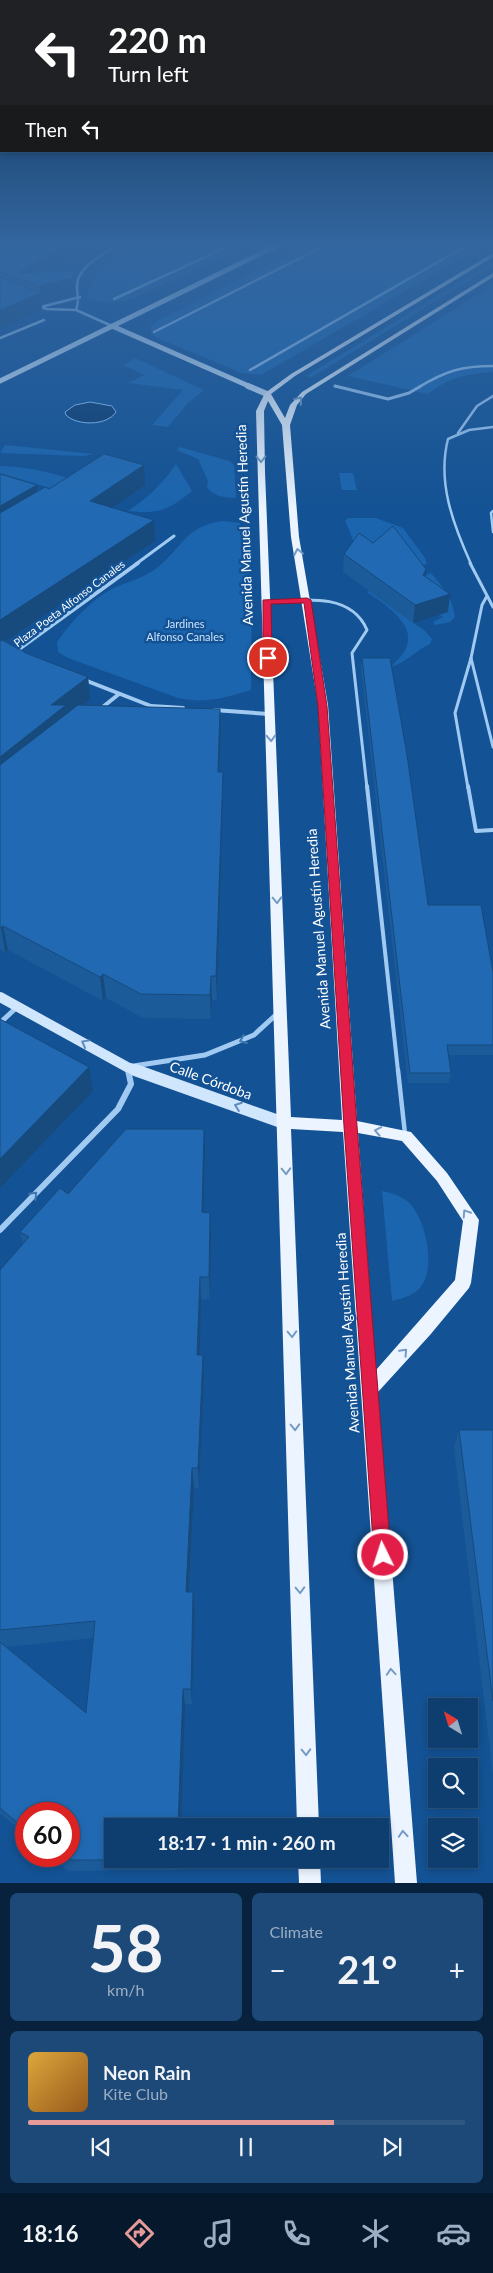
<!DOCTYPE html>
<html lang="en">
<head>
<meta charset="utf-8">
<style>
	body { margin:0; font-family:Lato,sans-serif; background:#1c4977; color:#f1f3f6; height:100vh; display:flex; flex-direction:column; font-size:19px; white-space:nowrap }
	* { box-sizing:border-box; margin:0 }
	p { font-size:16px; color:#9baec3 }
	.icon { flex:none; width:28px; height:28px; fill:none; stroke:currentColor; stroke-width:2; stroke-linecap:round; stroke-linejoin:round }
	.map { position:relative; height:1883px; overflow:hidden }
	.sheet { display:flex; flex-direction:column; gap:10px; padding:10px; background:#08223d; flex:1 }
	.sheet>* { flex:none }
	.banner { position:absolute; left:0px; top:0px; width:494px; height:152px; box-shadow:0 2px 8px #0003,0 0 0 1px #2e5782; background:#202124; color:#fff; overflow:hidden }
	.needle { width:32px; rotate:322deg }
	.tools { position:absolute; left:428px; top:1698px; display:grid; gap:10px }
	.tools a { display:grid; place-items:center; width:50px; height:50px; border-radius:0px; background:#0e3e6f; box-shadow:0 2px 8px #0003,0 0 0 1px #2e5782; font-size:25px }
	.speed { position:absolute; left:15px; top:1802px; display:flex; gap:10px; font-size:25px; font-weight:700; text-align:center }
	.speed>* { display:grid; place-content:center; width:65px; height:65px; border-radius:50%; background:#0e3e6f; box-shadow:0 2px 8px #0003,0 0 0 1px #2e5782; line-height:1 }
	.speed .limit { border:8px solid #d22; background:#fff; color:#111 }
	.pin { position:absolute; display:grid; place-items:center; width:42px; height:42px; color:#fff; margin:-21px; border:2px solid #fff; border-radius:50%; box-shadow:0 1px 5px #0007 }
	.me { position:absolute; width:55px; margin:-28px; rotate:356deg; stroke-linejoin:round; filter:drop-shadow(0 0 4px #0008) }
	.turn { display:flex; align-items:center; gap:18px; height:105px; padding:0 25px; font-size:22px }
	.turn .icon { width:65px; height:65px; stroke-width:2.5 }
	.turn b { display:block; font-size:35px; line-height:42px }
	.then { display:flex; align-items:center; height:48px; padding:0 25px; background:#0003; gap:10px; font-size:19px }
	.big { font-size:38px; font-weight:700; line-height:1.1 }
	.sheet .tile { flex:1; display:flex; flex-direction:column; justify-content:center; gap:8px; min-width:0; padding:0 18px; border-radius:8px; background:#1c4977 }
	.sheet .dial { align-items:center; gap:0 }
	.dial b { font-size:65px; line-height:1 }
	.song { display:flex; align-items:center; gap:15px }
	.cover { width:60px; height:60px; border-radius:8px; background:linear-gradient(135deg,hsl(40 70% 55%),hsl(30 70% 35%)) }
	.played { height:5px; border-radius:2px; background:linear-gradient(90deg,#e69b98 70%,#2e5782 70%) }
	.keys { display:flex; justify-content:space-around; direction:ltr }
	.heat { display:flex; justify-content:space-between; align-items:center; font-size:28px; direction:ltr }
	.sheet .tiles { flex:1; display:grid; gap:10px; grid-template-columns:1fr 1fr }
	.tile:last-child { grid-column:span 2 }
	.trip { position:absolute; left:104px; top:1818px; width:285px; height:50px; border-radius:0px; background:#0e3e6f; box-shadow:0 2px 8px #0003,0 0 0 1px #2e5782; font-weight:700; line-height:50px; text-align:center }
	.tabs { display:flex; height:80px; justify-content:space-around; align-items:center; background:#06192c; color:#9baec3 }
	.tabs .icon { width:35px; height:35px }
	.tabs .active { color:#e69b98 }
	.tabs b { font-size:22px; color:#f1f3f6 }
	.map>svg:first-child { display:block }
</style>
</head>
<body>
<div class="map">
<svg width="493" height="1883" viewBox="0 0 493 1883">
	<rect width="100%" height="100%" fill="#135294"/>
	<g fill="#1b65ae">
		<polygon points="130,247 243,247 132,299 110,303 89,299 87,294 98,273"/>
		<polygon points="305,247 481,247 261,375 242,373 155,337 151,333 151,326 157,321"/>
		<polygon points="493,262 493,266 312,377 306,376"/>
		<path d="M493,285v87c-30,3 -41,4 -65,22l-80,-18z"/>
		<polygon points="135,358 204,390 188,403 168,427 152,425 183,390 128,383 145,375 123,365"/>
		<polygon points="5,445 94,454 84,456 0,453"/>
		<path d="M180,447l49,14 5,4 2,33c-11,0 -23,-2 -29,-11l1,-6 -10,-22 -21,-9z"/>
		<path d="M176,464l16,27c-25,20 -32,23 -64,20 20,-13 35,-28 48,-47z"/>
		<path d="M0,466c25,1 49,5 72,14l-12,11 -60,-18z"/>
		<polygon points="339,473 353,473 357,490 342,490"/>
		<polygon points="349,518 376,518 403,528 425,558 427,564 423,565 361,560 345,520"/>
		<path d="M223,521l17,2 12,65 -1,102c-26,8 -46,14 -73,8l-110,-40 -10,-6 -1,-10c14,-20 34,-42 55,-53 14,-7 32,-11 45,-21 26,-21 28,-42 66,-47z"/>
		<path d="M431,573c13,15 21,25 24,44l-5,5 -15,3 -2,-3 10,-5 -6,-4 -19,-34z"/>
		<path d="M369,591l56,40 7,8 -2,5c-15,7 -23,18 -39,23 4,-5 10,-10 13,-15 17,-26 -20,-48 -37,-60z"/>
		<path d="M382,1191c9,2 17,4 25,10 18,15 29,63 15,84 -6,10 -19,13 -30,16z"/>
	</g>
	<path fill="#0b3c70" stroke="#93c6f5" d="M90,402l22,4 4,6c-9,14 -39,14 -50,3l-1,-3 10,-7z"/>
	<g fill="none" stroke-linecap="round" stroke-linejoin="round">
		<g stroke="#a1caf2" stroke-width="2.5">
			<polyline points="458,433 477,406 493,396"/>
			<polyline points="493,511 491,513 493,532"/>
			<path d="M471,564c-18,-40 -34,-82 -23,-125l21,-9 24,-3"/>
		</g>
		<g stroke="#a1caf2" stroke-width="3">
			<polyline points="470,563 493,607"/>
			<polyline points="487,596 482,605 471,658 493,747"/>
			<path d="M266,602c34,-2 85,-11 101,28l-15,23 15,135"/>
			<polyline points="468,788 455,713 471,658"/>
		</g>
		<g stroke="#a1caf2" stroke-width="4">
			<polyline points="367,786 398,1071"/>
			<polyline points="468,786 476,831 493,830"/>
		</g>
		<polyline stroke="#a1caf2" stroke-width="4.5" points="398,1070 405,1134"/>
		<g stroke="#a1caf2" stroke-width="2.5">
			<polyline points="114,299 227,247"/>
			<polyline points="37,306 47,309 76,310 112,326"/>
			<polyline points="41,307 80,297"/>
			<path d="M76,310c4,-9 1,-14 1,-23 -1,-19 24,-31 37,-40"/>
			<polyline points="154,332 322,247"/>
			<polyline points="0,338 44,320"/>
			<polyline points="250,370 464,247"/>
			<polyline points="335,386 339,387"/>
			<path d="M419,387c27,-16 42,-21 74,-21"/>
		</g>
		<g stroke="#a1caf2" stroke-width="3">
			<polyline points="335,386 388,399 409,393 421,386"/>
			<polyline points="136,564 174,536"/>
		</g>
		<g stroke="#a1caf2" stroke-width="4">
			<polyline points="15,652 138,563"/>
			<polyline points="82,679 151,706 183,708"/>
			<polyline points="99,710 119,694"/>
			<polyline points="214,710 269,714"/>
		</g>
		<g stroke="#a1caf2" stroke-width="5">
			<polyline points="0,1023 17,1007"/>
			<polyline points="128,1071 127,1067 205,1055 254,1035 279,1012"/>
		</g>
		<polyline stroke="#a1caf2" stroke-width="6" points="0,1230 118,1109 131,1084 128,1070"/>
		<g stroke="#d0e6fc" stroke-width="5">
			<polyline points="112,326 251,387"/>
			<polyline points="0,381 274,247"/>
		</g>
		<polyline stroke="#d0e6fc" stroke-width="6" points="248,386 267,394"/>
		<polyline stroke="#d0e6fc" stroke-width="10" points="0,997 127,1067 138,1071"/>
		<polyline stroke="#d0e6fc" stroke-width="12" points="135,1070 284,1123"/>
		<g fill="#ecf5ff" fill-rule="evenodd">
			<path d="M493,253v4l-198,119 -24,18 14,24 5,-13 12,-13 191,-119v4l-187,117 -9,11 -7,20 9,112 29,168 29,416 54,11 36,41 32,47 -8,63 -2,5 -39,47 -52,57 39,491h-22l-52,-751 -52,-3 28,697h-22l-41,-1415 9,-18 26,-19zM268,401l14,24 9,112 27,168 24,415 -51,-3 -26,-645 -1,-61zM358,1133l44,8 35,40 26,40 -8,59 -79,90z"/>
			<polygon points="298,1859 320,1859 321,1883 299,1883"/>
		</g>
	</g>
	<g fill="#1c5b9a" fill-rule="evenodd">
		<polygon points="0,247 86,247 49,271 75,295 42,303 42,310 0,328"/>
		<polygon points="0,474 37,485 38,491 49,489 145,485 113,507 154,520 155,541 5,642 28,654 88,677 90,700 83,706 220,709 221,732 219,772 223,796 217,1000 212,1000 211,1019 143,1018 106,998 103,1001 8,950 5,952 0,949"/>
		<polygon points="344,554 425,577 448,612 413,623 343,572"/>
		<polygon points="362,658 428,905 493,972 493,1055 448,1055 451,1073 449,1083 408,1083 361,668"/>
		<path d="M205,1153l-2,59 8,24 -1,63 -9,1 -2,55 5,22 -5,111h-5l-5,104h4l2,17 -3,95h-7l-73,155h67v11l-111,1 -17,-15h18l-43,-42v21l-25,-21 -1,1v-545l23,-26 -3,-12 48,-38zM93,1638l-7,75 -80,-66z"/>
		<polygon points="459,1430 493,1430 493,1775 454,1448"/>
	</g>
	<g fill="#174a7d">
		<polygon points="60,247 86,247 31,283 19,273"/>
		<polygon points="72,270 75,295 42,304 40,286"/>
		<polygon points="40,293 42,310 0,328 0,310"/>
		<polygon points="144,465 145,485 92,522 90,501"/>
		<polygon points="37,485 39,506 0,529 0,506"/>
		<polygon points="154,520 155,541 0,645 0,620"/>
		<polygon points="426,569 424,587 423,575"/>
		<polygon points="450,594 448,612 413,623 415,605"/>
		<polygon points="88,677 90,700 68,718 0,784 0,757 51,705"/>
		<polygon points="220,709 221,732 218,796 218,772"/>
		<polygon points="223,772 223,796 217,1000 216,976"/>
		<polygon points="3,926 8,950 5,952 1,928"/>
		<polygon points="103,974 106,998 103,1001 100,977"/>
		<polygon points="211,976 212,1000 211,1019 210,995"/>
		<polygon points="89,1067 93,1091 0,1188 0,1159"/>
		<polygon points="204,1129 205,1153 203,1235 202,1212"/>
		<polygon points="210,1213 211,1236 210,1299 209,1277"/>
		<polygon points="200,1277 201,1300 199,1377 197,1355"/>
		<polygon points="203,1355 204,1377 199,1488 198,1468"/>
		<polygon points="192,1468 194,1488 188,1609 186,1592"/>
		<polygon points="193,1592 195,1609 192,1704 191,1689"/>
		<polygon points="183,1689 185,1704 181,1826 178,1826"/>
		<polygon points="176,1859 179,1859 179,1870"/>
	</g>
	<g fill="#216ab3" stroke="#174a7d">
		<polygon points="0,247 60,247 19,273 72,270 73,278 40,286 0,272"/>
		<polygon points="0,277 40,293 0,310"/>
		<polygon points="104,454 144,465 90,501 154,520 0,620 0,513 45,487 49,489"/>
		<polygon points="0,474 37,485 0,506"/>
		<polygon points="393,526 426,569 423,575 450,594 415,605 344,554 359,533 373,543"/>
		<polygon points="2,640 28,654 88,677 51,705 66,705 0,757 0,641"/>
		<polygon points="362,658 390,658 407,755 428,905 481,905 493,972 493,1045 447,1045 451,1073 410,1073"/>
		<polygon points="78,705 220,709 218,772 223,772 216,976 211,976 210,995 141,994 103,974 100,977 3,926 0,928 0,765"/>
		<polygon points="0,1019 89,1067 0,1159"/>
		<polygon points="126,1129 204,1129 202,1212 210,1213 209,1277 200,1277 197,1355 203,1355 198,1468 192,1468 186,1592 193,1592 191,1689 183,1689 178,1826 112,1826 112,1859 176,1859 176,1860 62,1860 57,1856 69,1856 69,1814 26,1814 26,1830 0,1808 0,1642 86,1713 95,1621 0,1630 0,1270 29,1237 20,1232 60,1188 68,1194"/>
		<polygon points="459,1430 493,1430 493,1701"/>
	</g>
	<defs><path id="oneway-chevron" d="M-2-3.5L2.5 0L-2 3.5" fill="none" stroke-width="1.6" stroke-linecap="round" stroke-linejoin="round" transform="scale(1.25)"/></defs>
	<g stroke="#759bc4">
		<use href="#oneway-chevron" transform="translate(299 400) rotate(-51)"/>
		<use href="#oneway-chevron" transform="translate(261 459) rotate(89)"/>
		<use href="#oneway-chevron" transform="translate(298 552) rotate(-101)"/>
		<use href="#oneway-chevron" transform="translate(271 738) rotate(87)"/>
		<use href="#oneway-chevron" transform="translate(277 900) rotate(88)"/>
		<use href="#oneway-chevron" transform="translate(378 1131) rotate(-169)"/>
		<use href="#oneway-chevron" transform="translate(286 1171) rotate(88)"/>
		<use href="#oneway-chevron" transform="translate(466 1213) rotate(-123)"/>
		<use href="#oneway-chevron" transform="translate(292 1334) rotate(88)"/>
		<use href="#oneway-chevron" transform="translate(404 1352) rotate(-47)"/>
		<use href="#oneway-chevron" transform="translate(295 1427) rotate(88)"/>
		<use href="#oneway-chevron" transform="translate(300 1590) rotate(88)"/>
		<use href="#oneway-chevron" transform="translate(391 1672) rotate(-94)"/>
		<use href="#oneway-chevron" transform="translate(306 1752) rotate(88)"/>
		<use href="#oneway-chevron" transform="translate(403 1834) rotate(-94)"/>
	</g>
	<g stroke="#3e76b0">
		<use href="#oneway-chevron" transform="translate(243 1040) rotate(157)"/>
		<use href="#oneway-chevron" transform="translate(34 1195) rotate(-46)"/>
	</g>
	<g stroke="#5f8dbe">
		<use href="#oneway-chevron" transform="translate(85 1043) rotate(-151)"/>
		<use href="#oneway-chevron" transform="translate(238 1106) rotate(-160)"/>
	</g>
	<linearGradient id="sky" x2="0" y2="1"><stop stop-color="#0a2d51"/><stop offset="0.48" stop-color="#33669f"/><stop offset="1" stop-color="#33669f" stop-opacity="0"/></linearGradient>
	<rect width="493" height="510" fill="url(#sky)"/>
	<polygon fill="#e11d48" stroke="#92132f" points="307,598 311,600 327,706 357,1126 391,1555 389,1561 383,1563 377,1561 374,1555 344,1126 318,706 304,603 271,604 272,658 268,661 263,658 263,600"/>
	<g text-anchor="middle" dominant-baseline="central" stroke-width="5" stroke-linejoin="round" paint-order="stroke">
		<g font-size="11" fill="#fff" stroke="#135294">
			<text transform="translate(69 603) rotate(-37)">Plaza Poeta Alfonso Canales</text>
		</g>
		<g font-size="11" fill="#c9e3fd" stroke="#135294">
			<text x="185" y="623">Jardines<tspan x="185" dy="13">Alfonso Canales</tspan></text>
		</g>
		<g font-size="14" fill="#fff" stroke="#135294">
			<text transform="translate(244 525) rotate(-92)">Avenida Manuel Agustín Heredia</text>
			<text transform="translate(318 929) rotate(-94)">Avenida Manuel Agustín Heredia</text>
			<text transform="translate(211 1080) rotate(20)">Calle Córdoba</text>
			<text transform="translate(347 1333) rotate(-94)">Avenida Manuel Agustín Heredia</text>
		</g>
	</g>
</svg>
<div class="tools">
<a><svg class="needle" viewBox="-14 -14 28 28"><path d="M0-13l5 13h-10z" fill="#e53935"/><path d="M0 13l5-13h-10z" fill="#9baec3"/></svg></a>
<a><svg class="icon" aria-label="search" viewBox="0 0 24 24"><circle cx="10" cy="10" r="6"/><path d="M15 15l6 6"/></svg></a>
<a><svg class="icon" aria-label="layers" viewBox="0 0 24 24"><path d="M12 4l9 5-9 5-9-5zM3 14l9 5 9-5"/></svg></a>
</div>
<div class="speed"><div class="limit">60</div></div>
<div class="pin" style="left:268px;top:658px;background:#d93025"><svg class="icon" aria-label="arrive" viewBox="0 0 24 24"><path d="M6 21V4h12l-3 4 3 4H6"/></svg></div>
<svg class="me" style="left:383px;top:1555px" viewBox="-20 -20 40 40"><circle r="17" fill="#e11d48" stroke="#fff" stroke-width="3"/><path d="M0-11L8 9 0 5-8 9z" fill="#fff"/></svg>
<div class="trip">18:17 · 1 min · 260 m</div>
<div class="banner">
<div class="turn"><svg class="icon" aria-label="left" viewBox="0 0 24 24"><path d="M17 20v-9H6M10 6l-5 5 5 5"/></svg><div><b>220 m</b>Turn left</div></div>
<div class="then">Then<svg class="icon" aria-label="left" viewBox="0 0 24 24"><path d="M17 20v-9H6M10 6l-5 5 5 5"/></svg></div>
</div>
</div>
<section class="sheet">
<div class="tiles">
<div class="tile dial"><b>58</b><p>km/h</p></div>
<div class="tile"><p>Climate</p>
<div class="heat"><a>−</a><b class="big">21°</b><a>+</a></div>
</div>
<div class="tile">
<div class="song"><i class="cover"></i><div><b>Neon Rain</b><p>Kite Club</p></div></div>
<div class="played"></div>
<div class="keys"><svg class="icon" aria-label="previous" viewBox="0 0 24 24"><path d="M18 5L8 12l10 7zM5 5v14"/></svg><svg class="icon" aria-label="pause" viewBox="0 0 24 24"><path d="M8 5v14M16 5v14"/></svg><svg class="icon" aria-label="next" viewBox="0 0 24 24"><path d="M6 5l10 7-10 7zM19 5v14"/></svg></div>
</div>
</div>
</section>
<nav class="tabs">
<b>18:16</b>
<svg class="icon active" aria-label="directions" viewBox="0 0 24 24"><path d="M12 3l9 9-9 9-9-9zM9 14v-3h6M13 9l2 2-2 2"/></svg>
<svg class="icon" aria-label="music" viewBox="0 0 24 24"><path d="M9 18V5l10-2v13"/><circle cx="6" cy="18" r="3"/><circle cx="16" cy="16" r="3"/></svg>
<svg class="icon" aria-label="phone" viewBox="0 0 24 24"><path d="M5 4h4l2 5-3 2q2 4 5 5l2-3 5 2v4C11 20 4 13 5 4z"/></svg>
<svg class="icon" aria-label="climate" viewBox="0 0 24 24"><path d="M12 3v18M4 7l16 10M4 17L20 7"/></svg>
<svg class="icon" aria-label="car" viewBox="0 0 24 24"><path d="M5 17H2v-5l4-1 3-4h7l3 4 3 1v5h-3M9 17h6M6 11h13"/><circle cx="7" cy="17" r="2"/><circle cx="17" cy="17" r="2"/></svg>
</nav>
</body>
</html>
